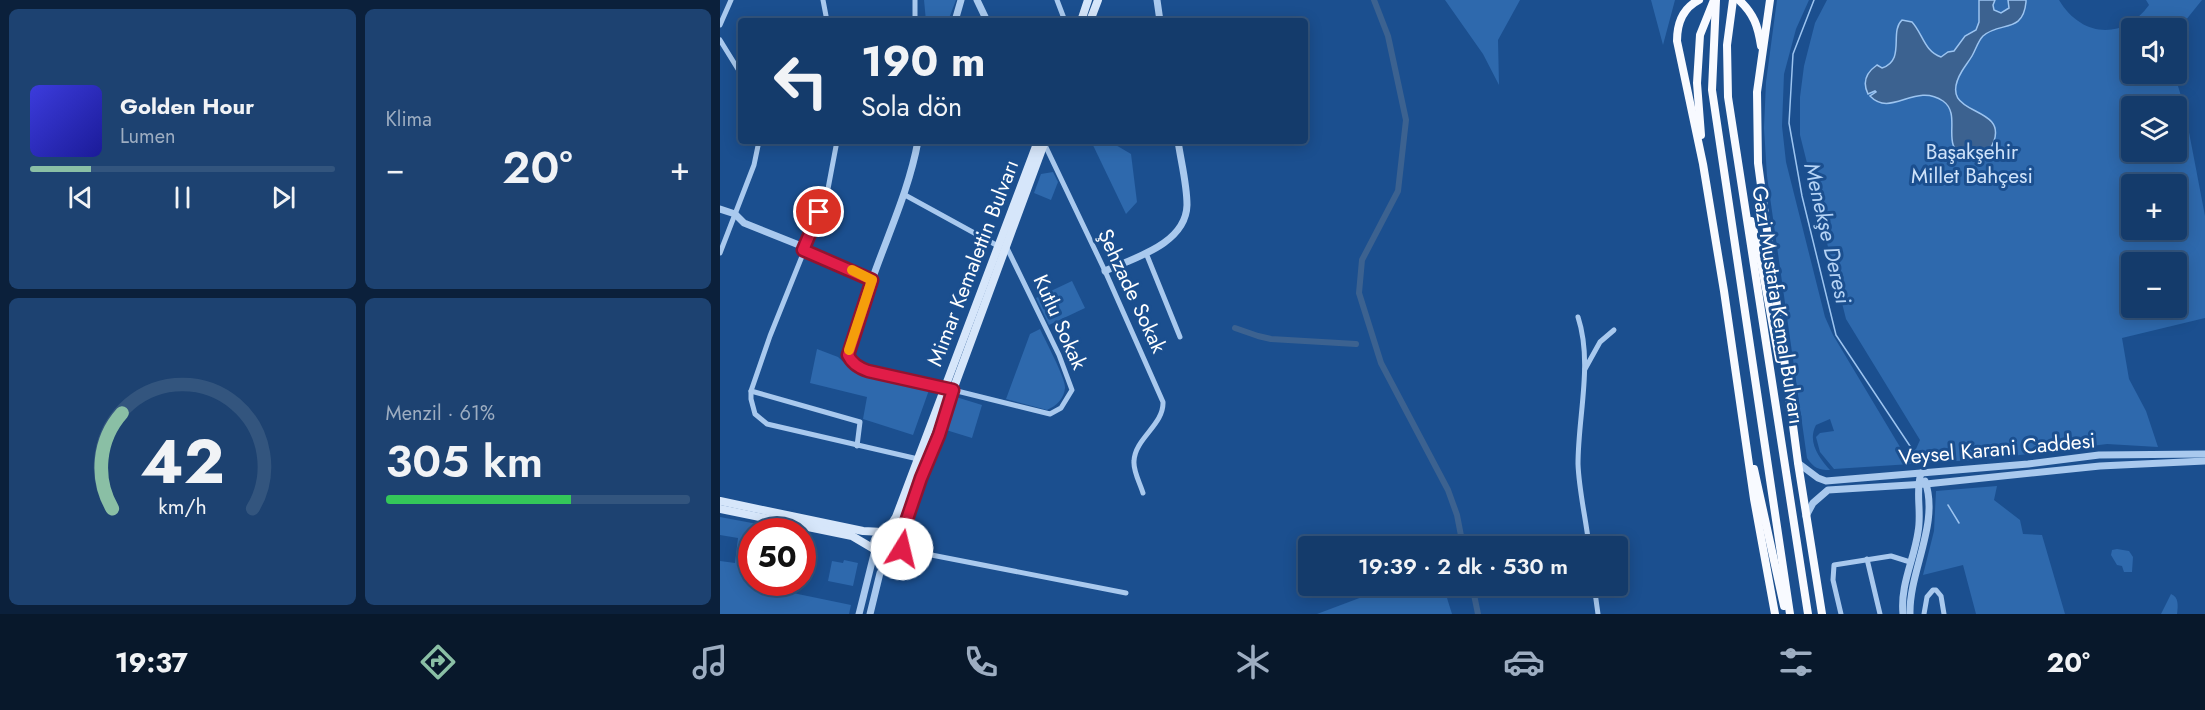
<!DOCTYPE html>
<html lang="tr">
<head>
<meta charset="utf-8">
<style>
	body { margin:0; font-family:Jost,sans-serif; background:#1d4271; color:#f1f3f6; height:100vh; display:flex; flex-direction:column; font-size:22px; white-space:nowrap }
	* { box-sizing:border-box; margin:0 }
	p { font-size:20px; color:#9dadc1 }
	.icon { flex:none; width:33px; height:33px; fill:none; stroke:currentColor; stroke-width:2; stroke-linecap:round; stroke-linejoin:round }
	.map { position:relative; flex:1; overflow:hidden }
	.drawer { display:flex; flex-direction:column; gap:9px; padding:9px; background:#0b203b; width:720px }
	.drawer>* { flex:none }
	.hud { position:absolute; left:18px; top:18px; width:570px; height:126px; border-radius:6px; box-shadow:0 3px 15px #0003,0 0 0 2px #33557e; background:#143b6b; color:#f1f3f6; overflow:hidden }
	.tools { position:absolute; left:1401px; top:18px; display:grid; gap:12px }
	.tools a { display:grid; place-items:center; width:66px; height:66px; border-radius:6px; background:#143b6b; box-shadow:0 3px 15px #0003,0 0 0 2px #33557e; font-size:30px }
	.speed { position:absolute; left:18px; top:518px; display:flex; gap:12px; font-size:30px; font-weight:700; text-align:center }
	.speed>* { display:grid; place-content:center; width:78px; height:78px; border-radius:50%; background:#143b6b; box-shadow:0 3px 15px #0003,0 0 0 2px #33557e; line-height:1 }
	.speed .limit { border:9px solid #d22; background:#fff; color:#111 }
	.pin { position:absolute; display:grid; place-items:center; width:51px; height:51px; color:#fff; margin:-26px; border:3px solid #fff; border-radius:50%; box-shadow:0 2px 6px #0007 }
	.me { position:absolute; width:66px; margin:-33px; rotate:9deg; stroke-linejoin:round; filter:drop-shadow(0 0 4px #0008) }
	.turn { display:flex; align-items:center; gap:21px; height:126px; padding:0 24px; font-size:27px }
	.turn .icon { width:78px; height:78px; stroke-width:2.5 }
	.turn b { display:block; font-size:42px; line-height:51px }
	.big { font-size:45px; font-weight:600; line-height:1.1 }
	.drawer .widget { flex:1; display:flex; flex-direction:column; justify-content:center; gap:9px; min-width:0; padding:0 21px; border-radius:9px; background:#1d4271 }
	.drawer .dial { align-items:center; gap:0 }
	.dial svg { height:156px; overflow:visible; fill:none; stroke:#33557e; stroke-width:7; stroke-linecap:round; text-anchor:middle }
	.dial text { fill:#f1f3f6; stroke:none }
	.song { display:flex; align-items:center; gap:18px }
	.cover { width:72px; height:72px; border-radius:9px; background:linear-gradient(135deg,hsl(240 70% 55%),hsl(240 70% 35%)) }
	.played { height:6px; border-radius:3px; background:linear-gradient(90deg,#8abfa5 20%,#33557e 20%) }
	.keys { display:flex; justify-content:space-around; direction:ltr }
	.heat { display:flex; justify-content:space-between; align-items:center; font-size:33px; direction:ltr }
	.charge { height:9px; border-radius:4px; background:linear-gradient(90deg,#34c759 61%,#33557e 0) }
	.drawer .tiles { flex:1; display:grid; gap:9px; grid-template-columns:repeat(2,1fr) }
	.trip { position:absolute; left:578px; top:536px; width:330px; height:60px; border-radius:6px; background:#143b6b; box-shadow:0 3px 15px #0003,0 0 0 2px #33557e; font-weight:600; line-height:60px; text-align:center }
	.menu { display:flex; height:96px; justify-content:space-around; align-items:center; background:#08182b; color:#9dadc1 }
	.menu .icon { width:42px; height:42px }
	.menu .current { color:#8abfa5 }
	.menu b { font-size:27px; color:#f1f3f6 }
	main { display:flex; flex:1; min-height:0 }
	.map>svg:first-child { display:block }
</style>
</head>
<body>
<main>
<section class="drawer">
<div class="tiles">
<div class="widget">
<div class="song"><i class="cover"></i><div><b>Golden Hour</b><p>Lumen</p></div></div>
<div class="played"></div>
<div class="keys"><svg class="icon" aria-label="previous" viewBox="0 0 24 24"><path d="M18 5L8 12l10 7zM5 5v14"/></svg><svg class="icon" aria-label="pause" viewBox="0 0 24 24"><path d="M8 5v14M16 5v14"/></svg><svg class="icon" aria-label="next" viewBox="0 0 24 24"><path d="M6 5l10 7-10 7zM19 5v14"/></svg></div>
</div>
<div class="widget"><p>Klima</p>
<div class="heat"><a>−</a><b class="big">20°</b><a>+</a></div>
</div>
<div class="widget dial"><svg viewBox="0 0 100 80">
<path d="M14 69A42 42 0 1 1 86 69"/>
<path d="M14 69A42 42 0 0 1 19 20" stroke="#8abfa5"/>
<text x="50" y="56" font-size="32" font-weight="700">42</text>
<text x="50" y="72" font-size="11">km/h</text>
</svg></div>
<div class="widget"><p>Menzil · 61%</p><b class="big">305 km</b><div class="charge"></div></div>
</div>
</section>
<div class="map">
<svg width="1485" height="614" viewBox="0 0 1485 614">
	<rect width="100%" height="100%" fill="#1b4f8f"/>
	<g fill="#2e69ad" fill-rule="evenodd">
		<polygon points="204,0 236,0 228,21 206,21"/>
		<polygon points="725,0 800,0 778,40 779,85 763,54"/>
		<polygon points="931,0 955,0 943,45"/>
		<path d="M1057,0h32l-13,29 -12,45 -2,52 4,36 39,155 8,18 70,117 6,1 7,-4 4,-9 -74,-121 -46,-184v-38l4,-31 11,-43 12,-23h232c22,37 64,41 90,5l-3,-5h56l-25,31 -1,-3h-44v46h41l2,2 9,30 21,110v102l-83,20 7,41 17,32 12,36 -51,-3 -119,15 -154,10 -14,-17 -4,-15 4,-4 14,-2 -4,-12 -14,6c-9,17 3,33 14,45 -12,0 -16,-2 -23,-12l-40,-282 -3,-48 2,-46zM1412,106h44v46h-44zM1412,184h44v46h-44zM1412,262h44v46h-44z"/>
		<polygon points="371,141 389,141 411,154 417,202 406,214"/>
		<polygon points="333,172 338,182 331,200 314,193 321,174"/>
		<polygon points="352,281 365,308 329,325 316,298"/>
		<path d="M320,329c5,11 26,50 25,59 -1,11 -9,18 -18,22l-41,-11 24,-65z"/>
		<polygon points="97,349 118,357 133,371 209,390 193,435 143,419 147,397 90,383"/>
		<polygon points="236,397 262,405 252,438 226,430"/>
		<polygon points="1277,486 1274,500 1300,520 1303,534 1322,535 1345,614 1256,614 1243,565 1203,575 1214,531 1216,491"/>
		<polygon points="0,517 54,527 54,531 32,531 32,582 44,582 44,587 131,605 129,614 0,614 0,561 15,563 18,538 0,535"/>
		<circle cx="168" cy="545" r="9"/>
		<polygon points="1397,549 1409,551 1413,557 1412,572 1404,572 1402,566 1397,565 1391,555 1392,550"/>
		<polygon points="124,560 138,563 133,586 108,581 112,561 123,563"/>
		<polygon points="674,585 723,585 732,614 597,614"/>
		<path d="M1451,594c8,3 7,12 6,20h-16z"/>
	</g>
	<path fill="#3c6290" stroke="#9cc4f0" stroke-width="1.5" d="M1259,0h16l-2,5 1,5 7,3 8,-5 -1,-8h18v2c-3,32 -26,19 -43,34 -5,5 -7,13 -11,20 -3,5 -7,10 -10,15 -28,47 45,32 32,70 -2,6 -6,11 -12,14 -5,2 -12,3 -17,1 -26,-9 -2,-41 -22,-55 -28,-19 -52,17 -73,-5l6,-4 -1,-1 -7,3c-6,-12 -1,-22 9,-29l5,3c24,-8 7,-36 20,-48l10,2c11,12 12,29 29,35l7,-5 6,-1 11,-15 11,-6 3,-8z"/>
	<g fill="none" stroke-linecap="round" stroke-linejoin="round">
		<g stroke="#9cc4f0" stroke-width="1.5">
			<polyline points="1094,0 1073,54 1069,123 1082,196 1116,335 1194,452"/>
			<polyline points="1228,505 1239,523"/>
		</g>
		<g stroke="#3c6290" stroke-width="6">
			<polyline points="654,0 668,36 686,120 678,191 642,260 639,293 661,363 728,490 737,515 743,546"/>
			<polyline points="515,328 538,336 551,339 636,344"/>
			<polyline points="752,585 758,614"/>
		</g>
		<g stroke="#a9c9ee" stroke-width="5">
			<polyline points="103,0 107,21"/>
			<polyline points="195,0 195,21"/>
			<polyline points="337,0 345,21"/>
			<polyline points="0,25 11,0"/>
			<polyline points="0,40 21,74"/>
			<polyline points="117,141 107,194 50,336 31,391 31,399 35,414 47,424 198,459"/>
			<path d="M324,143l61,128 58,131c1,23 -28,36 -29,59 -1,10 6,22 9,32"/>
			<polyline points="185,195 278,246"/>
			<polyline points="0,253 34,165 39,141"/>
			<polyline points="426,253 460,337"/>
			<path d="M858,317c15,46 0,99 0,147 1,27 8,55 11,82"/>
			<polyline points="865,369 880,342 894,330"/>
			<polyline points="233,390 330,414 341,408 352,390 339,355 286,246"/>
			<polyline points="31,391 140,422 137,446"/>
			<polyline points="191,551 406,593"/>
			<polyline points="1147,559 1160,614"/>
			<polyline points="874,585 878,614"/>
			<polyline points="1121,614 1113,580 1114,565 1171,556 1190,562"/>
			<polyline points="1204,614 1207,597 1213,590 1216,590 1221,596 1224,614"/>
		</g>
		<g stroke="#a9c9ee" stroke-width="7">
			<polyline points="257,0 267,21"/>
			<polyline points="437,0 440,21"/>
			<polyline points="235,21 241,0"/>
			<path d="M198,141c-9,49 -30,93 -46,139 -9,25 -16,50 -25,75l11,12 10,4 85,19"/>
			<polyline points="0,209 15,214 24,223 79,245 83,250 152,280"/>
			<path d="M385,271c29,-13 81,-27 82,-66 0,-21 -6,-43 -9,-64"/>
			<polyline points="1078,463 1098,478 1106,481 1308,464 1379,455 1485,454"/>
			<polyline points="1086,516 1093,503 1108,490 1206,484 1380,466 1485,461"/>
			<polyline points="139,614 155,550"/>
			<polyline points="150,614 160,573 172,558"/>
			<path d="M1183,614c-3,-29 11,-54 15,-82 4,-20 -3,-40 3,-59"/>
			<path d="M1190,614c-1,-43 30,-91 15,-133"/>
		</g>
		<g stroke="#d6e6fa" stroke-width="8">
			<polyline points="361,21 368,0"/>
			<polyline points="370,21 378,0"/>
			<polyline points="0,501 143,531 163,532"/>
			<polyline points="0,509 132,536 154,549"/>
			<polyline points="167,531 176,517 318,141"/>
			<circle cx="168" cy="545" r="14"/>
			<polyline points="180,539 200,478 219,435 233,390 325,141"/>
			<polyline points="176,556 191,551"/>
		</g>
		<g stroke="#f8faff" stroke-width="8">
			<path d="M979,0c-16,8 -22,24 -22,41l26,123 21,127 30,208 21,115"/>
			<polyline points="996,0 992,90 1070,614"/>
			<polyline points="1013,0 1007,45 1008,97 1088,614"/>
			<path d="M1019,0c15,14 19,26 22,46"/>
			<polyline points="1050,0 1037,92 1038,163 1078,463 1102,614"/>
			<polyline points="981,135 977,83 980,35 994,0"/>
			<polyline points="1031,221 1039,251 1059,359"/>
			<polyline points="1034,469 1064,606"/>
		</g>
	</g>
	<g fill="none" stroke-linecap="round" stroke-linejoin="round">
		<defs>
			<path id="route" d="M99,212l-16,38 69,30 -24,75c4,9 11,13 20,16l85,19 -14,45 -18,43 -15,44 -6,17 2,10"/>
		</defs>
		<use href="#route" stroke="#92132f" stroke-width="15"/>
		<use href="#route" stroke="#e11d48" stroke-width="10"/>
		<polyline stroke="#f59e0b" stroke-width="10" points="129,350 152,280 132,270"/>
	</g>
	<g text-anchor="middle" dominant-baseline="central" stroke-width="6" stroke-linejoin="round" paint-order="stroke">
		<g font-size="21" fill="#cfe3fa" stroke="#1b4f8f">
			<text x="1252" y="152">Başakşehir<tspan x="1252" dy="24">Millet Bahçesi</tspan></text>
		</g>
		<g font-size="21" fill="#fff" stroke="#1b4f8f">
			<text transform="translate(253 263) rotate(-69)">Mimar Kemalettin Bulvarı</text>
			<text transform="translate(412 291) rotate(65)">Şehzade Sokak</text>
			<text transform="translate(1058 305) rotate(81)">Gazi Mustafa Kemal Bulvarı</text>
			<text transform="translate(340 322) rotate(66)">Kutlu Sokak</text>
			<text transform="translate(1277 449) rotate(-5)">Veysel Karani Caddesi</text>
		</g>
		<g font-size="22" font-style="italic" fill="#b5d3f5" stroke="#1b4f8f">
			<text transform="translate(1108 233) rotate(77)">Menekşe Deresi</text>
		</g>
	</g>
</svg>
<div class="tools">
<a><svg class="icon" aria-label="sound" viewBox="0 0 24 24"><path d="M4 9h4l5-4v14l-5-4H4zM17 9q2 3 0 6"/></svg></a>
<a><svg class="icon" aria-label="layers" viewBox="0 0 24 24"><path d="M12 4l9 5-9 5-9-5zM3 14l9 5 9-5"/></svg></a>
<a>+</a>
<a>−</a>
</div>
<div class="speed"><div class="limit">50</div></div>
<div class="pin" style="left:99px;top:212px;background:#d93025"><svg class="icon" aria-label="arrive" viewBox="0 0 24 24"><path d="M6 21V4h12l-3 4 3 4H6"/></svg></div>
<svg class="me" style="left:182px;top:549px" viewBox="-20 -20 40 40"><circle r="19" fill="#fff"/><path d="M0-13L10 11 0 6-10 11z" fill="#e11d48"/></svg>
<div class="trip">19:39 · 2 dk · 530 m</div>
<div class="hud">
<div class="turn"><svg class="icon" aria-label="left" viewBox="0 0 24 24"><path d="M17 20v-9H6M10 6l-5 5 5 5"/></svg><div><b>190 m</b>Sola dön</div></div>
</div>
</div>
</main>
<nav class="menu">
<b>19:37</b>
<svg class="icon current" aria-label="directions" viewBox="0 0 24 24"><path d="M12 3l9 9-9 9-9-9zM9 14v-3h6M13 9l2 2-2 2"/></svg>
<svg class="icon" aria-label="music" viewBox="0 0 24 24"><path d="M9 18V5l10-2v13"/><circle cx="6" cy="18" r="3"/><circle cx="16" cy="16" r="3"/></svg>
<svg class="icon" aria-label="phone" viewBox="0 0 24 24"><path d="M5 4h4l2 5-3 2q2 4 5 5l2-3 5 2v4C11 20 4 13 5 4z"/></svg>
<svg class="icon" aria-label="climate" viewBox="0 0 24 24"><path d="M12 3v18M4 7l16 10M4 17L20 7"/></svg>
<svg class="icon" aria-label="car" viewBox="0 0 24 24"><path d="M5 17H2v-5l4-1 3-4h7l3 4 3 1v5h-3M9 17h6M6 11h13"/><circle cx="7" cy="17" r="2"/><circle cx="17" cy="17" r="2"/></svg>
<svg class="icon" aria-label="filters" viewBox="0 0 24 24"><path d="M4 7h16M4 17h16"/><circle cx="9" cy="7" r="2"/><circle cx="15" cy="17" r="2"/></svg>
<b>20°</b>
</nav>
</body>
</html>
